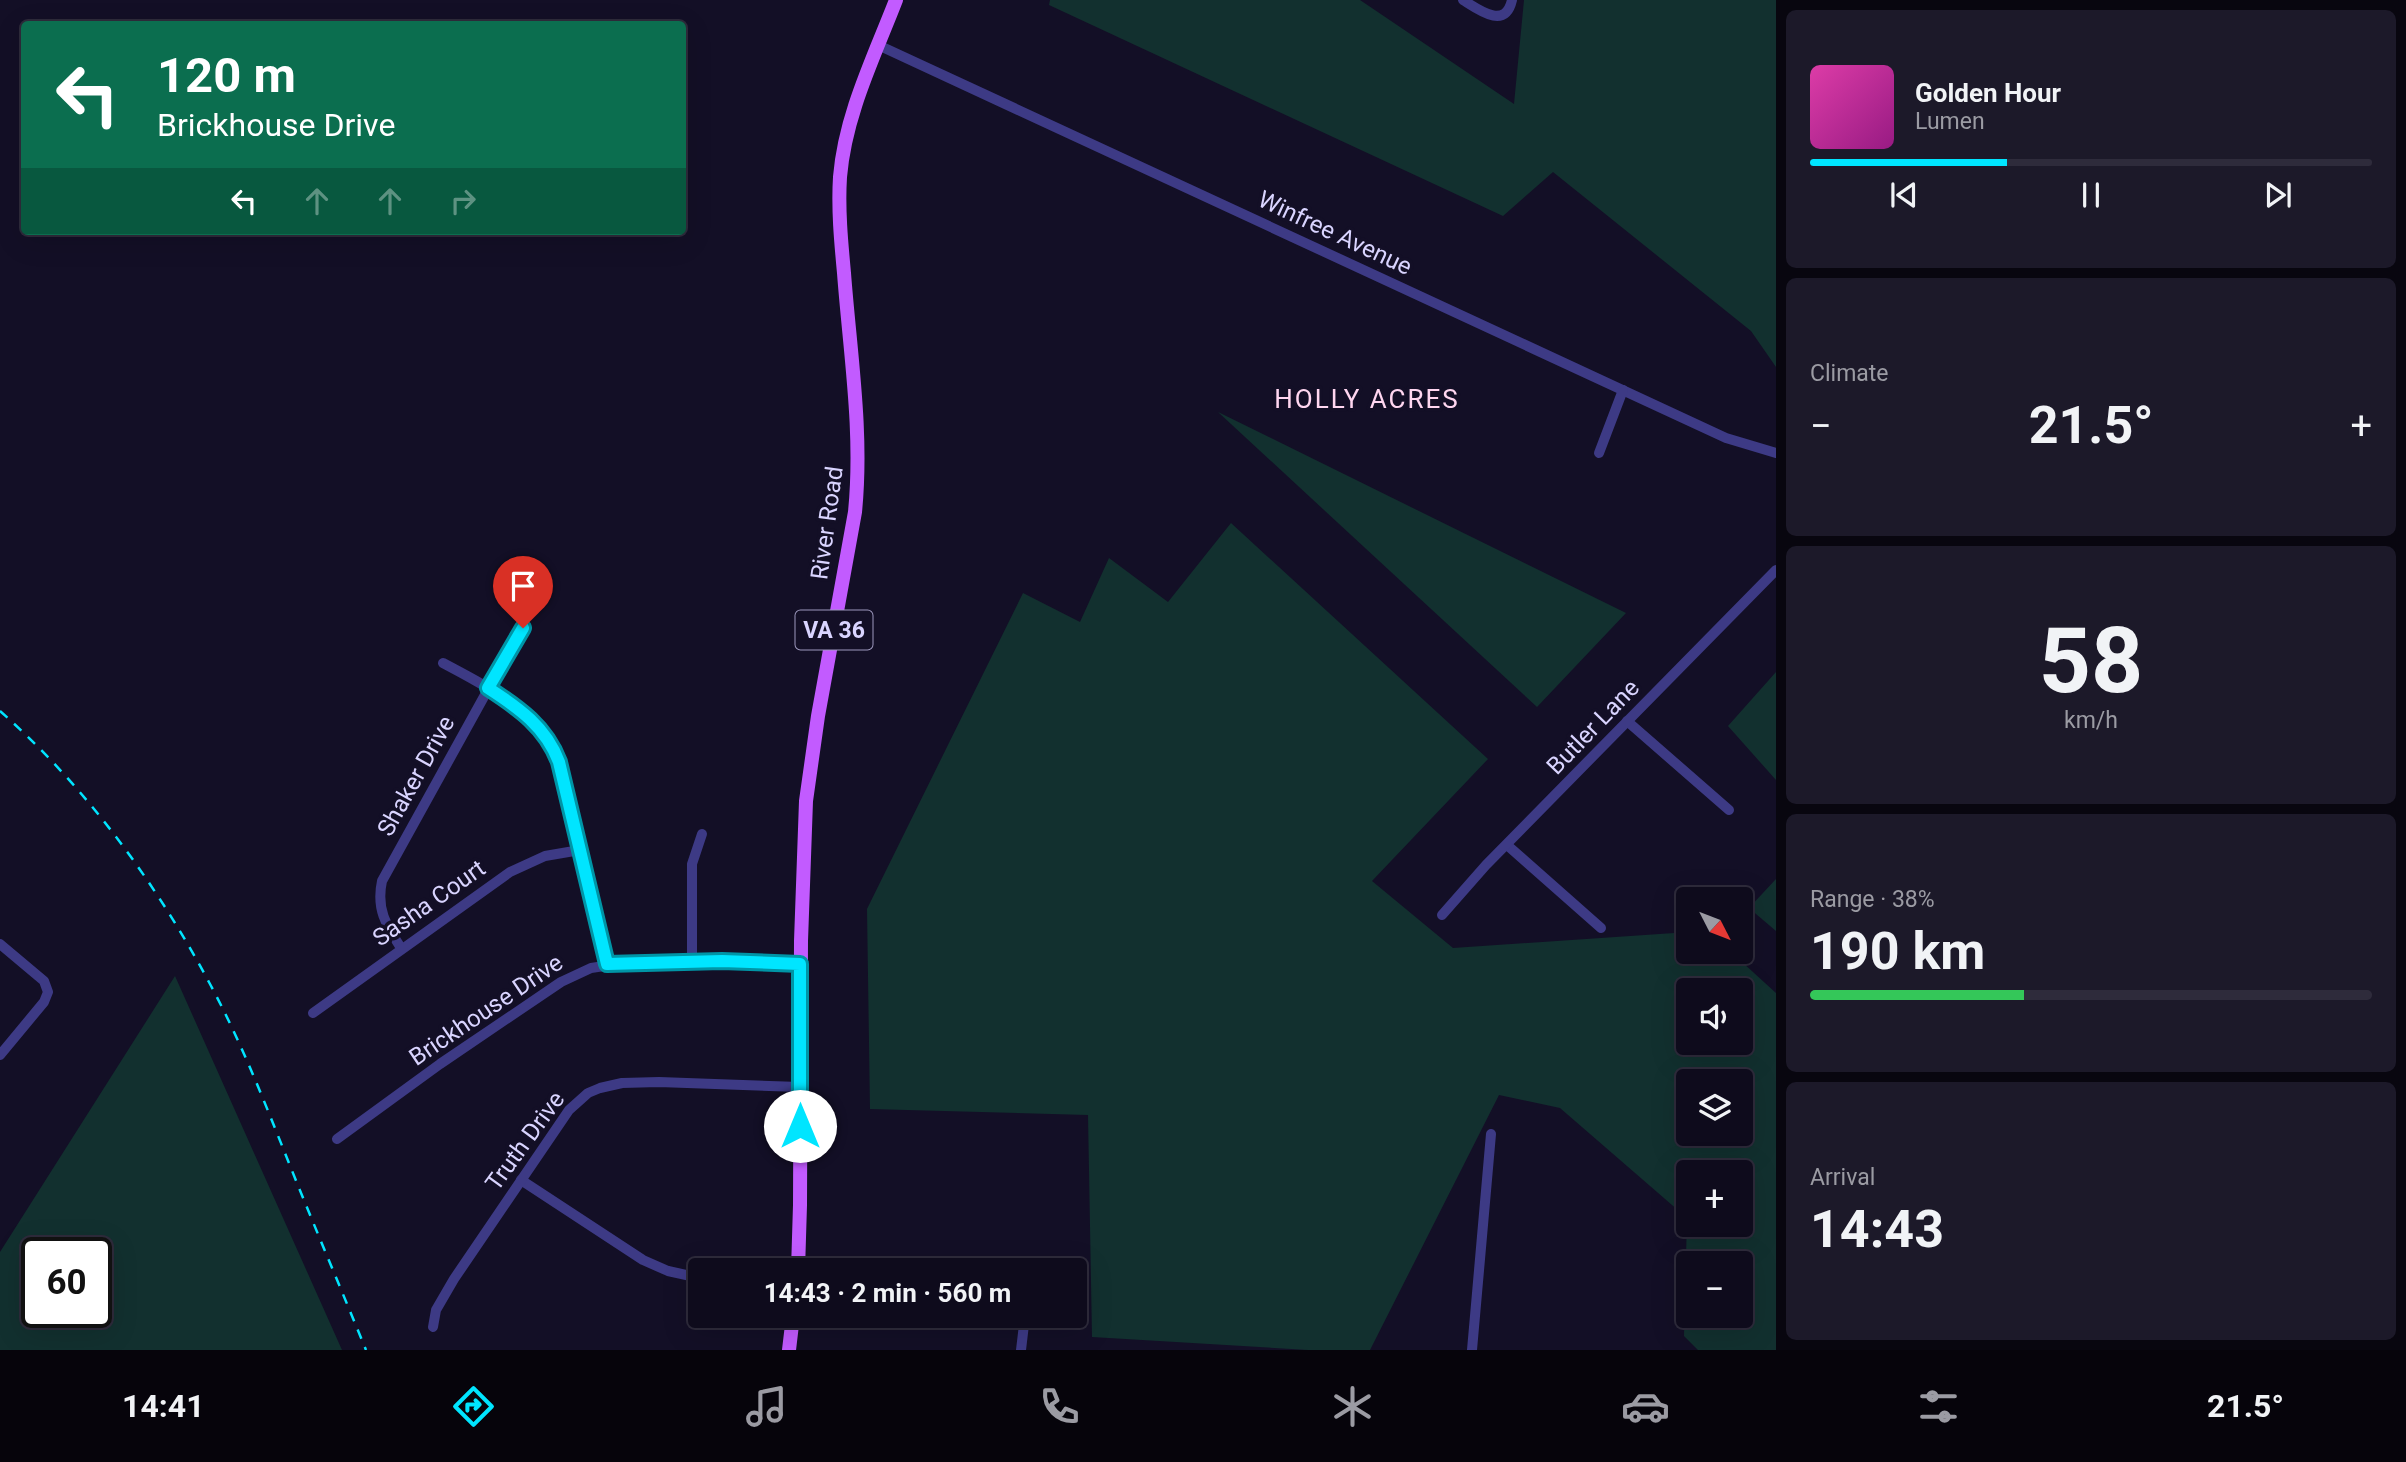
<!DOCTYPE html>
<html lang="en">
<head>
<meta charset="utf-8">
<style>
	body { margin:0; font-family:Roboto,sans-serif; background:#1c1929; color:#f1f3f6; height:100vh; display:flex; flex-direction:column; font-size:26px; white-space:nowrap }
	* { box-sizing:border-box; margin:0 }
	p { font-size:23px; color:#9b9ba3 }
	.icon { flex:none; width:38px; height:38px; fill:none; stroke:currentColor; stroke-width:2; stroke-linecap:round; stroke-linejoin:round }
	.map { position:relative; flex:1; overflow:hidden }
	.drawer { display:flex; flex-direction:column; gap:10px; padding:10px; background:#08060f; width:630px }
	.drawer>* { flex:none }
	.guide { position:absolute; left:21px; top:21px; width:665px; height:214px; border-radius:7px; box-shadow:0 7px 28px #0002,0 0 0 2px #2e2b3b; background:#0b6e4f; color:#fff; overflow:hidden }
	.needle { width:46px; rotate:132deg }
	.controls { position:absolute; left:1676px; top:887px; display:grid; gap:14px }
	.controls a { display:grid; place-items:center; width:77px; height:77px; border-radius:7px; background:#0e0b1c; box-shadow:0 7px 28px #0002,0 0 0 2px #2e2b3b; font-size:35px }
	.speed { position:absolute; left:21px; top:1237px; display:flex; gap:14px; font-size:35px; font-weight:700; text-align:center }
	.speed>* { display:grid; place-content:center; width:91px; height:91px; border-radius:50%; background:#0e0b1c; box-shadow:0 7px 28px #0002,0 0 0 2px #2e2b3b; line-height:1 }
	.speed .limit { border:4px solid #111; border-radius:10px; background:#fff; color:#111 }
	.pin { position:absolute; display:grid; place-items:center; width:60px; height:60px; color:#fff; margin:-72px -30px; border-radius:50% 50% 50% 0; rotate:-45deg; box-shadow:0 0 7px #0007 }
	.pin .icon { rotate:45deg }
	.me { position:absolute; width:77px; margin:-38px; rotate:0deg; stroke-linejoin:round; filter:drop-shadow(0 0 5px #0008) }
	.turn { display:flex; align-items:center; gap:24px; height:147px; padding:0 21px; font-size:32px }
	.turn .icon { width:91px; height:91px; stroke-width:2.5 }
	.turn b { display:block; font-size:49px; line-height:60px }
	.lanes { display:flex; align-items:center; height:66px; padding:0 21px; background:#0003; justify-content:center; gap:35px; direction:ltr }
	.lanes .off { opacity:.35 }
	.big { font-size:52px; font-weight:700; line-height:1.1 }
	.drawer .widget { flex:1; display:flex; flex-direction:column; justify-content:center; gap:10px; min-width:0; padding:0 24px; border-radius:10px; background:#1c1929 }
	.drawer .dial { align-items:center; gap:0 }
	.dial b { font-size:91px; line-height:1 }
	.song { display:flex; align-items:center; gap:21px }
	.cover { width:84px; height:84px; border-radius:10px; background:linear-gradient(135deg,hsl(320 70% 55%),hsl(310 70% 35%)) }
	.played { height:7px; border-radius:4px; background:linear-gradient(90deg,#00e5ff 35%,#2e2b3b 35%) }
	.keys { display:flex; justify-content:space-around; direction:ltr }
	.heat { display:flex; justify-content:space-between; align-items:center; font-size:38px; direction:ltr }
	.charge { height:10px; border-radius:5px; background:linear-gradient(90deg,#34c759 38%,#2e2b3b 0) }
	.trip { position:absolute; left:688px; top:1258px; width:399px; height:70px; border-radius:7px; background:#0e0b1c; box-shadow:0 7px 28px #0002,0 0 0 2px #2e2b3b; font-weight:700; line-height:70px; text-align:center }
	.tab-bar { display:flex; height:112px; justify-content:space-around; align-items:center; background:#06040b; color:#9b9ba3 }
	.tab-bar .icon { width:49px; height:49px }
	.tab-bar .on { color:#00e5ff }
	.tab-bar b { font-size:32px; color:#f1f3f6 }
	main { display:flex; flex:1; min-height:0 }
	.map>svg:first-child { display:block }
</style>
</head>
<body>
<main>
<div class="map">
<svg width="1776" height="1350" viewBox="0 0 1776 1350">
	<rect width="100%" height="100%" fill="#130f26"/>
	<g fill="#12302f" fill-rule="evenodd">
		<polygon points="1050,0 1360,0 1514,104 1524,0 1776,0 1776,367 1751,331 1553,172 1503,216 1049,5"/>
		<polygon points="1218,412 1626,613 1537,707"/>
		<path d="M1231,523l257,236 -116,122 81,67 236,-16v20h42l45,41v357h-78l-14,-14 3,-118 -127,-110 -61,-13 -129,255h-62l-216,-13 -4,-222 -218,-6 -3,-200 156,-316 57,29 29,-64 59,44zM1689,990h52v53h-52zM1689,1082h52v52h-52zM1689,1172h52v53h-52zM1689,1264h52v52h-52z"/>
		<polygon points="1776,672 1776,780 1728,726"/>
		<polygon points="1776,879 1776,931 1749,908"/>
		<path d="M175,976l167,374h-342v-98zM37,1253h59v59h-59z"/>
	</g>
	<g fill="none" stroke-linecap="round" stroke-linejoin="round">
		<g stroke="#3d3a85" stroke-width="10">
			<path d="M1463,0c16,10 42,30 49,0"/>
			<polyline points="878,45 1726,438 1776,453"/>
			<polyline points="1599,453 1623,390"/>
			<path d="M443,663c45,24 97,49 116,100l48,201"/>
			<polyline points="1627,721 1729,810"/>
			<polyline points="1507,845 1601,928"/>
			<polyline points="1442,915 1486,865 1776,570"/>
			<polyline points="0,944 44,981 48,992 44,1002 0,1055"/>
			<path d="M401,948c-15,-23 -25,-39 -19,-67l140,-253"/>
			<polyline points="692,962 692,864 702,834"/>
			<polyline points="313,1013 510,872 545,856 580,850"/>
			<polyline points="337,1139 440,1064 561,982 591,968 624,963 722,961 801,964"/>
			<polyline points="521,1180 643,1260 668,1271 700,1278"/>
			<polyline points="433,1327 436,1310 454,1279 569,1110 588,1093 600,1088 622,1083 659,1082 800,1087"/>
			<polyline points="1021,1350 1025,1316"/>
			<polyline points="1472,1350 1491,1134"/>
		</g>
		<g stroke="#c25bff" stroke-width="14">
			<path d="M798,1270l2,-65 1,-264 5,-140 12,-85 37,-204c8,-80 -5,-159 -11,-239 -3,-32 -6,-64 -4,-96 5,-62 34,-120 56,-177"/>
			<polyline points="789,1350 793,1316"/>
		</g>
		<path stroke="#00e5ff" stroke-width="2.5" stroke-dasharray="10 9" stroke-linecap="butt" d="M0,711c86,76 156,172 210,273 35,65 61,135 89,204 22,54 45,108 67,162"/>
	</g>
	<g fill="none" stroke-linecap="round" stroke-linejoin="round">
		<defs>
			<path id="route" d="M523,628l-35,60c31,20 58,39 71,74l48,202 115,-3 78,3v162"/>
		</defs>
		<use href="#route" stroke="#0095a6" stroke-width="18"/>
		<use href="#route" stroke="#00e5ff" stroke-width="12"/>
	</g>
	<g text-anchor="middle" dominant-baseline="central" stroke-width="7" stroke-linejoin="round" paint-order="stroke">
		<rect fill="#130f26" stroke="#9e99be" stroke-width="2" x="795.5" y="610.5" width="77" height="39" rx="5"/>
		<g font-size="23" font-weight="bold" fill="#d9d4ff">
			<text x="834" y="630">VA 36</text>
		</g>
		<g font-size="24" fill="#d9d4ff" stroke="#130f26">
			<text transform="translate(1335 233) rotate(25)">Winfree Avenue</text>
			<text transform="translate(827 523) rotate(-82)">River Road</text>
			<text transform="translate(1593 727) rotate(-46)">Butler Lane</text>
			<text transform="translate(416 776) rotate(-61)">Shaker Drive</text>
			<text transform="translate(429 903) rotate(-35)">Sasha Court</text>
			<text transform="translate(486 1010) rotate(-34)">Brickhouse Drive</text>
			<text transform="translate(525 1141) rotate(-54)">Truth Drive</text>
		</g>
		<g font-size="26" letter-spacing="2" fill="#ffd6f0" stroke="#130f26">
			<text x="1367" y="399">HOLLY ACRES</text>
		</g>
	</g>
</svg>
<div class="controls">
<a><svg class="needle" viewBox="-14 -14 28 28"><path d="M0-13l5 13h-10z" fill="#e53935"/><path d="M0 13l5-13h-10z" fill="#9b9ba3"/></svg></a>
<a><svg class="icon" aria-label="sound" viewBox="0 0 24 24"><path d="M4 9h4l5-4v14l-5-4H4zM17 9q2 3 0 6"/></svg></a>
<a><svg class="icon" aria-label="layers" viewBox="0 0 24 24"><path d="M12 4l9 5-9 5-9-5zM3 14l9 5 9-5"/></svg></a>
<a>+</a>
<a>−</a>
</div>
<div class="speed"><div class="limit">60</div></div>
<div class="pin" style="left:523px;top:628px;background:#d93025"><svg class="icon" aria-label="arrive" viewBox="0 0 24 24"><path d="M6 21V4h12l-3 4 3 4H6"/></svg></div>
<svg class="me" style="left:800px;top:1126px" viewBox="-20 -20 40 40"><circle r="19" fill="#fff"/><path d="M0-13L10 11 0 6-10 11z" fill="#00e5ff"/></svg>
<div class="trip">14:43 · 2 min · 560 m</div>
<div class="guide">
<div class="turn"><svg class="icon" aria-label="left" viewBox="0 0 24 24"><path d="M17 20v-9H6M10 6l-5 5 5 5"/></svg><div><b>120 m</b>Brickhouse Drive</div></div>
<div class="lanes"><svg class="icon" aria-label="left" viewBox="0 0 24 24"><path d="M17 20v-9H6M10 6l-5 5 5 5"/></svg><svg class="icon off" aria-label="ahead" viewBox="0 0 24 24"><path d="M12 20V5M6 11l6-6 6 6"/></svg><svg class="icon off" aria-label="ahead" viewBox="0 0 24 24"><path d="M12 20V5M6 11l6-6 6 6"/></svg><svg class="icon off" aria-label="right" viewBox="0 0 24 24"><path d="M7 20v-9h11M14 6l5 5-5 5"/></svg></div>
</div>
</div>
<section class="drawer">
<div class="widget">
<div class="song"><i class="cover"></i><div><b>Golden Hour</b><p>Lumen</p></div></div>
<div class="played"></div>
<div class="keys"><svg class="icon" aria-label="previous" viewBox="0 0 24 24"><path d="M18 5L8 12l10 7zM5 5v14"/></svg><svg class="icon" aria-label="pause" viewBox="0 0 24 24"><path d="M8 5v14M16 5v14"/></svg><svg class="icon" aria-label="next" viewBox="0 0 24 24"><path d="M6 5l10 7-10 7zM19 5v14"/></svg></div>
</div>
<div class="widget"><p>Climate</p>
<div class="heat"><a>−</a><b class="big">21.5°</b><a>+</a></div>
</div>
<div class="widget dial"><b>58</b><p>km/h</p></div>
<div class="widget"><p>Range · 38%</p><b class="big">190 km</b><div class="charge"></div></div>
<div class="widget"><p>Arrival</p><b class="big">14:43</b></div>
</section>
</main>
<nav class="tab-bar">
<b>14:41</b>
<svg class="icon on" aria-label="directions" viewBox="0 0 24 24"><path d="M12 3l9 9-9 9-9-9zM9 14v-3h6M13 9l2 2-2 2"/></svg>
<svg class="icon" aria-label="music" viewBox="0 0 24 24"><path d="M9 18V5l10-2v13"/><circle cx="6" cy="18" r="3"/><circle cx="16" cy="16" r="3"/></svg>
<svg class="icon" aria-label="phone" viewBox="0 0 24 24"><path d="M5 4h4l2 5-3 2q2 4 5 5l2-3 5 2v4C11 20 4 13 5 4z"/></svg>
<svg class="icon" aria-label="climate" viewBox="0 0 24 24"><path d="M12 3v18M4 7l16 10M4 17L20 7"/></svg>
<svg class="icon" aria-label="car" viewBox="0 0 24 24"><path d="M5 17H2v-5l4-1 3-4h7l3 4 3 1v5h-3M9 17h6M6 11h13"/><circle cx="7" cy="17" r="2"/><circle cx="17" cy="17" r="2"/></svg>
<svg class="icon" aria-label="filters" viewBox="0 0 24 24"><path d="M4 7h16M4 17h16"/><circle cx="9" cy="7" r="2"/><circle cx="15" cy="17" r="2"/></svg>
<b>21.5°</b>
</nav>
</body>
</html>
